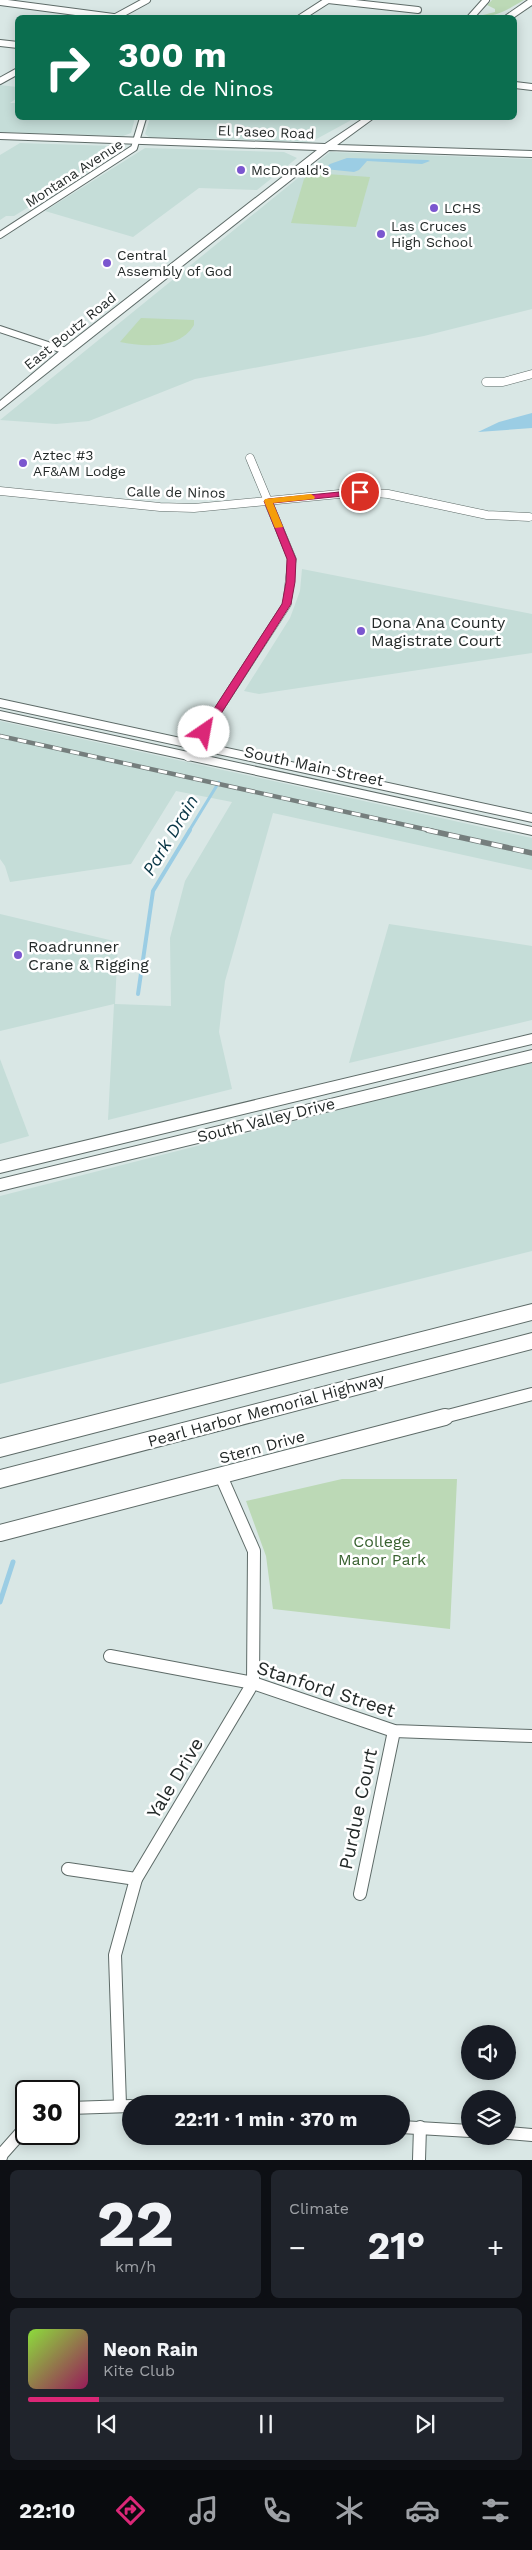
<!DOCTYPE html>
<html lang="en">
<head>
<meta charset="utf-8">
<style>
	body { margin:0; font-family:"Work Sans",sans-serif; background:#20242c; color:#f1f3f6; height:100vh; display:flex; flex-direction:column; font-size:19px; white-space:nowrap }
	* { box-sizing:border-box; margin:0 }
	p { font-size:16px; color:#9ea1a6 }
	.icon { flex:none; width:28px; height:28px; fill:none; stroke:currentColor; stroke-width:2; stroke-linecap:round; stroke-linejoin:round }
	.map { position:relative; height:2160px; overflow:hidden }
	.side { display:flex; flex-direction:column; gap:10px; padding:10px; background:#0d0f14; flex:1 }
	.side>* { flex:none }
	.hud { position:absolute; left:15px; top:15px; width:502px; height:105px; border-radius:8px; box-shadow:0 2px 12px #0003; background:#0b6e4f; color:#fff; overflow:hidden }
	.fabs { position:absolute; left:461px; top:2025px; display:grid; gap:10px }
	.fabs a { display:grid; place-items:center; width:55px; height:55px; border-radius:50%; background:#171b24; box-shadow:0 2px 12px #0003; font-size:25px }
	.speed { position:absolute; left:15px; top:2080px; display:flex; gap:10px; font-size:25px; font-weight:700; text-align:center }
	.speed>* { display:grid; place-content:center; width:65px; height:65px; border-radius:50%; background:#171b24; box-shadow:0 2px 12px #0003; line-height:1 }
	.speed .limit { border:2px solid #111; border-radius:8px; background:#fff; color:#111 }
	.pin { position:absolute; display:grid; place-items:center; width:42px; height:42px; color:#fff; margin:-21px; border:2px solid #fff; border-radius:50%; box-shadow:0 1px 5px #0007 }
	.me { position:absolute; width:55px; margin:-28px; rotate:33deg; stroke-linejoin:round; filter:drop-shadow(0 0 4px #0008) }
	.turn { display:flex; align-items:center; gap:18px; height:105px; padding:0 20px; font-size:22px }
	.turn .icon { width:65px; height:65px; stroke-width:2.5 }
	.turn b { display:block; font-size:35px; line-height:42px }
	.big { font-size:38px; font-weight:700; line-height:1.1 }
	.side .card { flex:1; display:flex; flex-direction:column; justify-content:center; gap:8px; min-width:0; padding:0 18px; border-radius:8px; background:#20242c }
	.side .dial { align-items:center; gap:0 }
	.dial b { font-size:65px; line-height:1 }
	.song { display:flex; align-items:center; gap:15px }
	.cover { width:60px; height:60px; border-radius:8px; background:linear-gradient(135deg,hsl(90 70% 55%),hsl(330 70% 35%)) }
	.played { height:5px; border-radius:2px; background:linear-gradient(90deg,#db2777 15%,#363941 15%) }
	.keys { display:flex; justify-content:space-around; direction:ltr }
	.heat { display:flex; justify-content:space-between; align-items:center; font-size:28px; direction:ltr }
	.side .tiles { flex:1; display:grid; gap:10px; grid-template-columns:1fr 1fr }
	.card:last-child { grid-column:span 2 }
	.trip { position:absolute; left:122px; top:2095px; width:288px; height:50px; border-radius:25px; background:#171b24; box-shadow:0 2px 12px #0003; font-weight:700; line-height:50px; text-align:center }
	.tabs { display:flex; height:80px; justify-content:space-around; align-items:center; background:#090b0e; color:#9ea1a6 }
	.tabs .icon { width:35px; height:35px }
	.tabs .current { color:#db2777 }
	.tabs b { font-size:22px; color:#f1f3f6 }
	.map>svg:first-child { display:block }
</style>
</head>
<body>
<div class="map">
<svg width="532" height="2160" viewBox="0 0 532 2160">
	<rect width="100%" height="100%" fill="#d9e7e5"/>
	<g fill="#c5ddd8">
		<polygon points="0,85 17,87 17,98 10,103 17,103 18,118 135,118 131,133 123,136 0,132"/>
		<polygon points="150,118 355,118 311,142 149,137 145,134"/>
		<polygon points="20,143 114,146 122,150 14,216 6,216 0,220 0,155"/>
		<polygon points="145,148 284,152 297,158 257,190 199,188 133,237 45,211"/>
		<polygon points="330,152 532,159 532,309 424,336 195,379 89,421 56,424 0,420"/>
		<polygon points="302,569 532,614 532,653 259,694 244,691 290,618 300,591"/>
		<polygon points="0,721 532,838 532,870 273,813 225,981 219,1032 232,1089 108,1120 114,1004 0,1031 0,914 118,942 115,1004 171,1006 170,938 185,881 232,802 176,791 131,864 10,882 5,866 0,859"/>
		<polygon points="389,924 532,946 532,1020 349,1063"/>
		<polygon points="0,1059 29,1136 0,1144"/>
		<polygon points="532,1061 532,1251 0,1384 0,1196"/>
	</g>
	<g fill="#bcd9b6">
		<path d="M492,0h32c-17,10 -29,18 -49,17l20,-5v-3l-8,-4z"/>
		<polygon points="312,173 370,177 356,227 291,223 304,179"/>
		<path d="M141,318l53,2v5c-14,24 -49,22 -74,17z"/>
		<polygon points="342,1479 457,1479 450,1629 273,1609 266,1556 246,1501"/>
	</g>
	<g fill="#9bcde4">
		<polygon points="347,158 428,160 430,161 422,164 367,161 359,170 354,172 325,169 330,164"/>
		<polygon points="532,413 532,428 478,432 499,422"/>
	</g>
	<g fill="none" stroke-linecap="round" stroke-linejoin="round">
		<polyline stroke="#9bcde4" stroke-width="3" points="189,831 219,782"/>
		<polyline stroke="#9bcde4" stroke-width="4" points="138,994 153,891 190,830"/>
		<polyline stroke="#9bcde4" stroke-width="5" points="0,1602 13,1562"/>
		<defs>
			<g id="minor-far2">
				<polyline points="328,0 418,10"/>
				<polyline points="0,2 121,18"/>
				<polyline points="114,18 147,0"/>
				<polyline points="300,18 328,0"/>
				<polyline points="470,18 486,0"/>
				<polyline points="0,43 18,45"/>
				<polyline points="0,81 18,71"/>
				<polyline points="515,85 532,87"/>
				<polyline points="0,235 134,148 143,118"/>
				<polyline points="0,329 66,351"/>
			</g>
			<g id="minor-far1">
				<polyline points="486,382 503,382 532,374"/>
				<polyline points="0,491 160,507 194,508 360,492 388,494 487,515 529,517"/>
				<polyline points="188,757 287,604 292,559 250,458"/>
			</g>
			<g id="minor">
				<polyline points="110,1656 253,1683 394,1731 532,1736"/>
				<polyline points="68,1869 136,1879"/>
				<polyline points="360,1894 394,1731"/>
				<polyline points="120,2105 115,1955 136,1879 253,1683 254,1551 221,1476"/>
				<polyline points="69,2108 131,2106"/>
				<polyline points="401,2127 470,2131"/>
				<polyline points="508,2133 532,2135"/>
				<polyline points="0,2160 2,2154 26,2127"/>
				<polyline points="419,2160 420,2127"/>
			</g>
			<polyline id="tertiary-far1" points="440,1418 532,1394"/>
			<polyline id="tertiary" points="0,1533 445,1417"/>
			<g id="secondary">
				<polygon points="528,0 532,0 532,5 513,18 502,18"/>
				<polygon points="364,118 374,118 337,145 532,151 532,157 329,150 0,410 0,401 62,349 317,150 0,139 0,133 325,144"/>
				<polygon points="0,699 532,814 532,822 0,707"/>
				<polygon points="0,711 532,827 532,835 0,719"/>
			</g>
			<g id="primary">
				<polygon points="532,1034 532,1044 0,1173 0,1161"/>
				<polygon points="532,1050 532,1062 0,1191 0,1179"/>
			</g>
			<g id="motorway">
				<polygon points="532,1304 532,1320 0,1457 0,1439"/>
				<polygon points="532,1333 532,1349 0,1488 0,1470"/>
			</g>
		</defs>
		<use href="#minor-far2" stroke="#5e6b68" stroke-width="8"/>
		<use href="#minor-far1" stroke="#5e6b68" stroke-width="9"/>
		<use href="#minor" stroke="#5e6b68" stroke-width="14"/>
		<use href="#tertiary-far1" stroke="#5e6b68" stroke-width="14"/>
		<use href="#tertiary" stroke="#5e6b68" stroke-width="18"/>
		<use href="#secondary" stroke="#5e6b68" stroke-width="2"/>
		<use href="#primary" stroke="#5e6b68" stroke-width="2"/>
		<use href="#motorway" stroke="#5e6b68" stroke-width="2"/>
		<use href="#minor-far2" stroke="#fff" stroke-width="6"/>
		<use href="#minor-far1" stroke="#fff" stroke-width="8"/>
		<use href="#minor" stroke="#fff" stroke-width="12"/>
		<use href="#tertiary-far1" stroke="#fff" stroke-width="12"/>
		<use href="#tertiary" stroke="#fff" stroke-width="16"/>
		<use href="#secondary" fill="#fff" fill-rule="evenodd"/>
		<use href="#primary" fill="#fff" fill-rule="evenodd"/>
		<use href="#motorway" fill="#fff" fill-rule="evenodd"/>
		<defs>
			<polyline id="rail-far1" points="0,736 433,831"/>
			<polyline id="rail" points="427,830 532,853"/>
		</defs>
		<use href="#rail-far1" stroke="#757e7d" stroke-width="4.5"/>
		<use href="#rail" stroke="#757e7d" stroke-width="5.5"/>
		<use href="#rail-far1" stroke="#fff" stroke-width="3" stroke-dasharray="9" stroke-linecap="butt"/>
		<use href="#rail" stroke="#fff" stroke-width="4" stroke-dasharray="11" stroke-linecap="butt"/>
	</g>
	<polygon fill="#db2777" stroke="#8e194d" points="360,490 363,490 363,494 273,503 296,559 295,582 291,604 208,734 201,734 199,732 282,604 286,582 287,559 264,501 268,499"/>
	<polygon fill="#f59e0b" points="311,494 315,497 314,499 273,503 283,527 275,528 264,501 265,499"/>
	<g fill="#7b56cf" stroke="#fff" stroke-width="2">
		<circle cx="241" cy="170" r="5"/>
		<circle cx="434" cy="208" r="5"/>
		<circle cx="381" cy="234" r="5"/>
		<circle cx="107" cy="263" r="5"/>
		<circle cx="23" cy="463" r="5"/>
		<circle cx="361" cy="631" r="5"/>
		<circle cx="18" cy="955" r="5"/>
	</g>
	<g text-anchor="middle" dominant-baseline="central" stroke-width="5" stroke-linejoin="round" paint-order="stroke">
		<g font-size="14" fill="#242a29" stroke="#fff">
			<text transform="translate(266 132) rotate(2)">El Paseo Road</text>
			<text transform="translate(74 173) rotate(-33)">Montana Avenue</text>
			<text transform="translate(70 331) rotate(-39)">East Boutz Road</text>
			<text transform="translate(176 492) rotate(1)">Calle de Ninos</text>
		</g>
		<g font-size="14" fill="#242a29" stroke="#fff" text-anchor="start">
			<text x="251" y="170">McDonald's</text>
			<text x="444" y="208">LCHS</text>
			<text x="391" y="226">Las Cruces<tspan x="391" dy="16">High School</tspan></text>
			<text x="117" y="255">Central<tspan x="117" dy="16">Assembly of God</tspan></text>
			<text x="33" y="455">Aztec #3<tspan x="33" dy="16">AF&amp;AM Lodge</tspan></text>
		</g>
		<g font-size="16" fill="#242a29" stroke="#fff" text-anchor="start">
			<text x="371" y="622">Dona Ana County<tspan x="371" dy="18">Magistrate Court</tspan></text>
			<text x="28" y="946">Roadrunner<tspan x="28" dy="18">Crane &amp; Rigging</tspan></text>
		</g>
		<g font-size="16" fill="#242a29" stroke="#fff">
			<text transform="translate(314 766) rotate(12)">South Main Street</text>
			<text transform="translate(266 1120) rotate(-14)">South Valley Drive</text>
			<text transform="translate(266 1410) rotate(-15)">Pearl Harbor Memorial Highway</text>
			<text transform="translate(262 1447) rotate(-15)">Stern Drive</text>
		</g>
		<g font-size="16" fill="#396230" stroke="#fff">
			<text x="382" y="1541">College<tspan x="382" dy="18">Manor Park</tspan></text>
		</g>
		<g font-size="18" font-style="italic" fill="#0a3747" stroke="#fff">
			<text transform="translate(170 835) rotate(-59)">Park Drain</text>
		</g>
		<g font-size="19" fill="#242a29" stroke="#fff">
			<text transform="translate(326 1689) rotate(18)">Stanford Street</text>
			<text transform="translate(175 1778) rotate(-59)">Yale Drive</text>
			<text transform="translate(358 1809) rotate(-78)">Purdue Court</text>
		</g>
	</g>
</svg>
<div class="fabs">
<a><svg class="icon" aria-label="sound" viewBox="0 0 24 24"><path d="M4 9h4l5-4v14l-5-4H4zM17 9q2 3 0 6"/></svg></a>
<a><svg class="icon" aria-label="layers" viewBox="0 0 24 24"><path d="M12 4l9 5-9 5-9-5zM3 14l9 5 9-5"/></svg></a>
</div>
<div class="speed"><div class="limit">30</div></div>
<div class="pin" style="left:360px;top:492px;background:#d93025"><svg class="icon" aria-label="arrive" viewBox="0 0 24 24"><path d="M6 21V4h12l-3 4 3 4H6"/></svg></div>
<svg class="me" style="left:204px;top:732px" viewBox="-20 -20 40 40"><circle r="19" fill="#fff"/><path d="M0-13L10 11 0 6-10 11z" fill="#db2777"/></svg>
<div class="trip">22:11 · 1 min · 370 m</div>
<div class="hud">
<div class="turn"><svg class="icon" aria-label="right" viewBox="0 0 24 24"><path d="M7 20v-9h11M14 6l5 5-5 5"/></svg><div><b>300 m</b>Calle de Ninos</div></div>
</div>
</div>
<section class="side">
<div class="tiles">
<div class="card dial"><b>22</b><p>km/h</p></div>
<div class="card"><p>Climate</p>
<div class="heat"><a>−</a><b class="big">21°</b><a>+</a></div>
</div>
<div class="card">
<div class="song"><i class="cover"></i><div><b>Neon Rain</b><p>Kite Club</p></div></div>
<div class="played"></div>
<div class="keys"><svg class="icon" aria-label="previous" viewBox="0 0 24 24"><path d="M18 5L8 12l10 7zM5 5v14"/></svg><svg class="icon" aria-label="pause" viewBox="0 0 24 24"><path d="M8 5v14M16 5v14"/></svg><svg class="icon" aria-label="next" viewBox="0 0 24 24"><path d="M6 5l10 7-10 7zM19 5v14"/></svg></div>
</div>
</div>
</section>
<nav class="tabs">
<b>22:10</b>
<svg class="icon current" aria-label="directions" viewBox="0 0 24 24"><path d="M12 3l9 9-9 9-9-9zM9 14v-3h6M13 9l2 2-2 2"/></svg>
<svg class="icon" aria-label="music" viewBox="0 0 24 24"><path d="M9 18V5l10-2v13"/><circle cx="6" cy="18" r="3"/><circle cx="16" cy="16" r="3"/></svg>
<svg class="icon" aria-label="phone" viewBox="0 0 24 24"><path d="M5 4h4l2 5-3 2q2 4 5 5l2-3 5 2v4C11 20 4 13 5 4z"/></svg>
<svg class="icon" aria-label="climate" viewBox="0 0 24 24"><path d="M12 3v18M4 7l16 10M4 17L20 7"/></svg>
<svg class="icon" aria-label="car" viewBox="0 0 24 24"><path d="M5 17H2v-5l4-1 3-4h7l3 4 3 1v5h-3M9 17h6M6 11h13"/><circle cx="7" cy="17" r="2"/><circle cx="17" cy="17" r="2"/></svg>
<svg class="icon" aria-label="filters" viewBox="0 0 24 24"><path d="M4 7h16M4 17h16"/><circle cx="9" cy="7" r="2"/><circle cx="15" cy="17" r="2"/></svg>
</nav>
</body>
</html>
